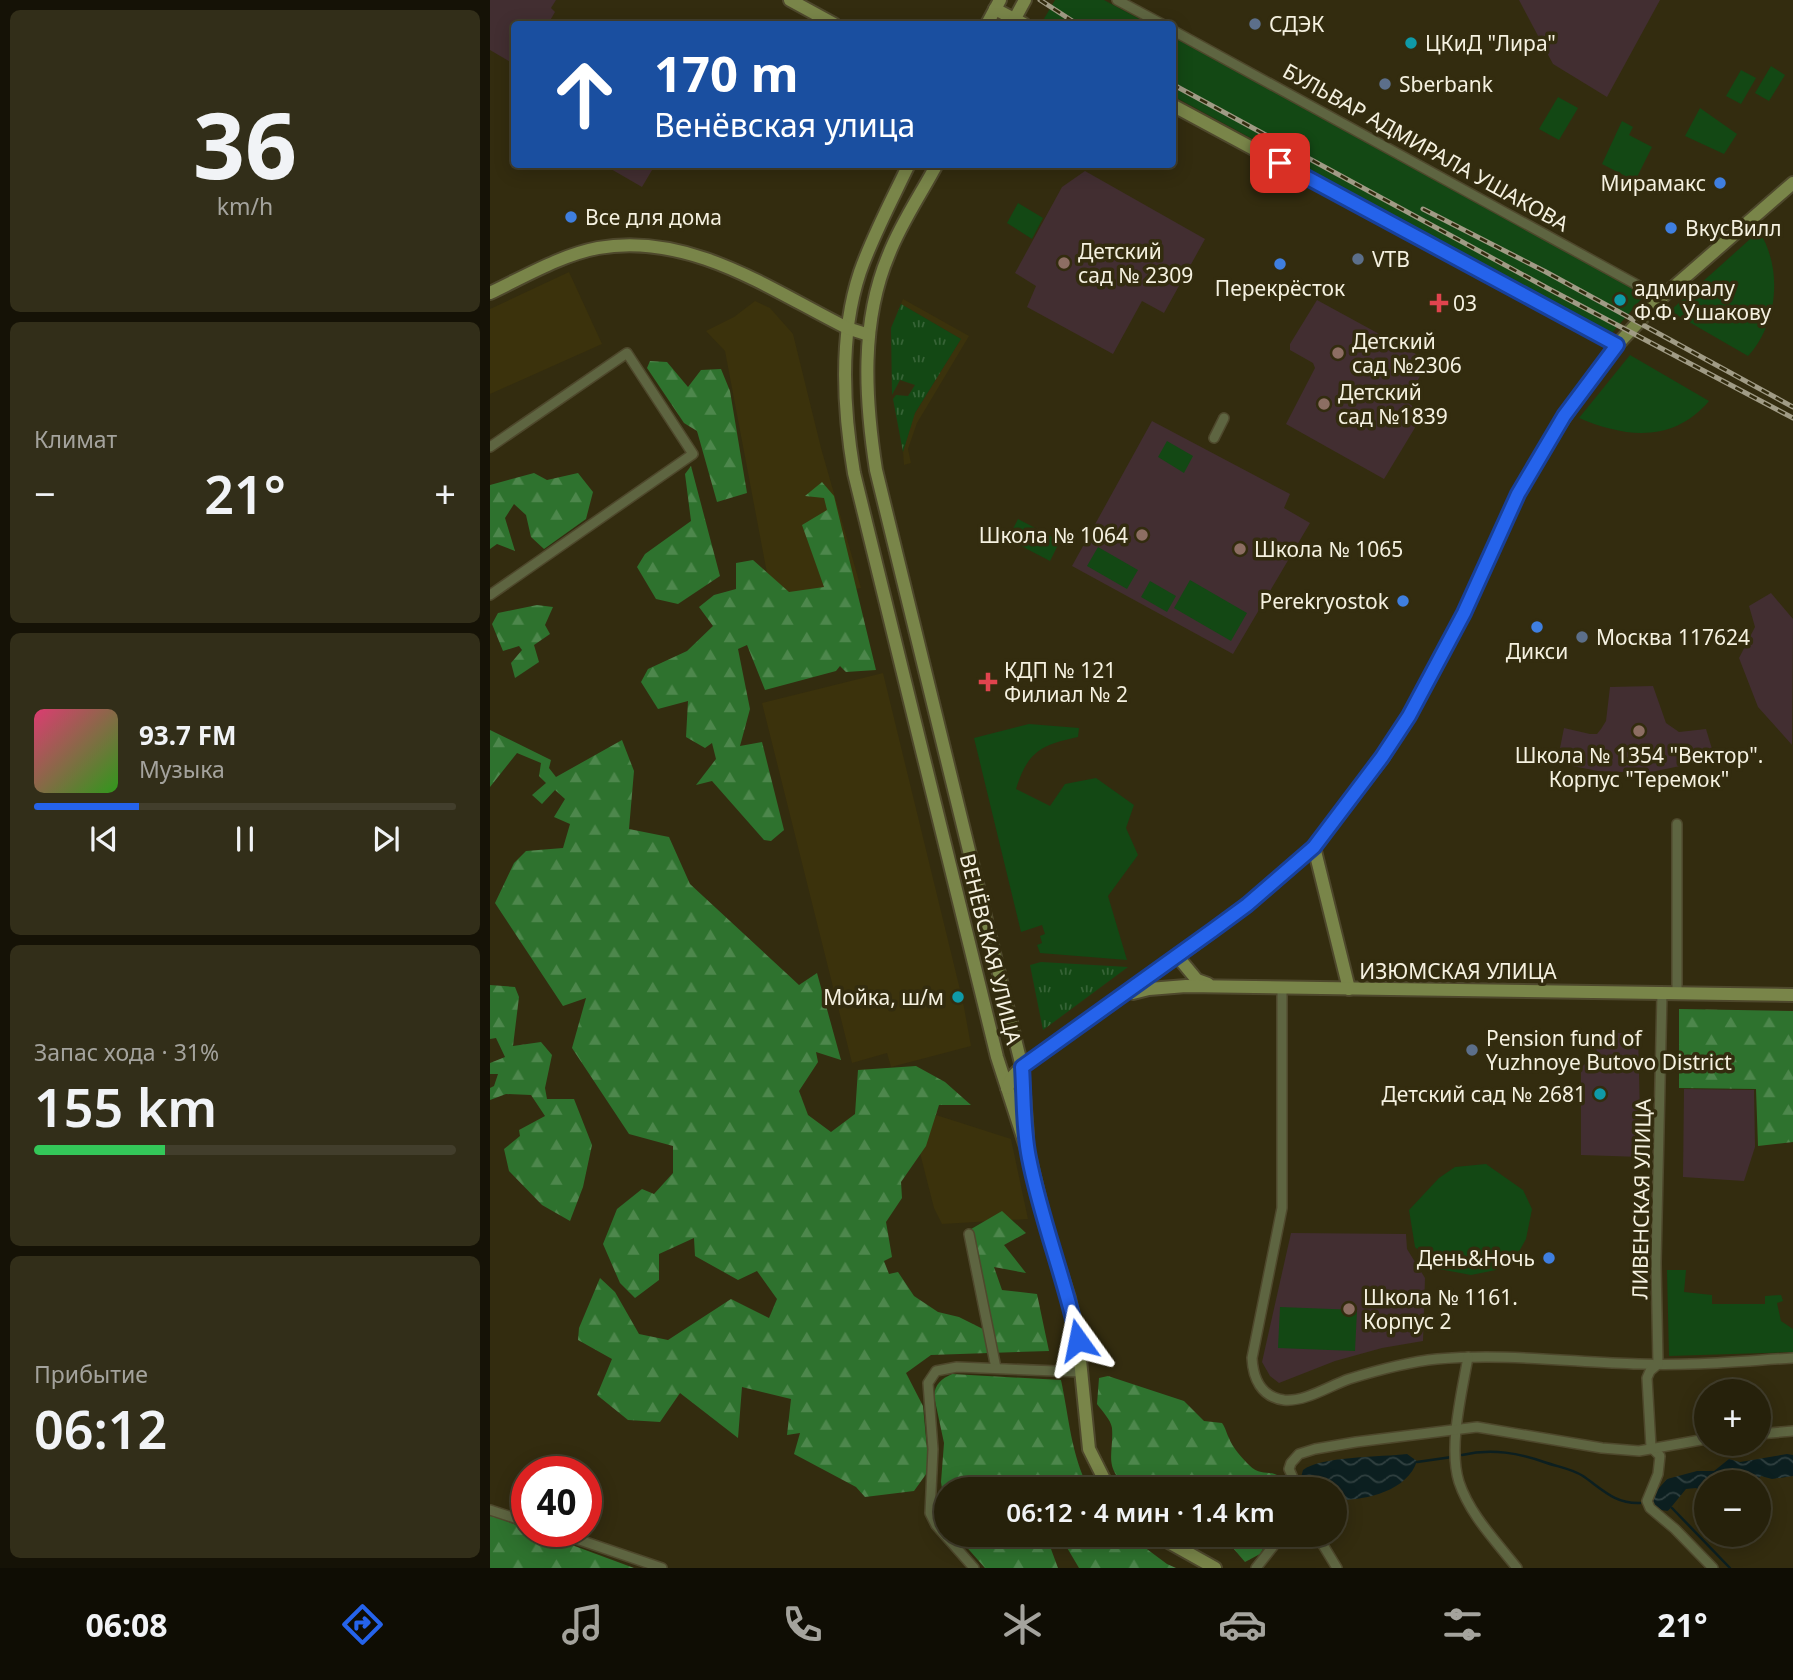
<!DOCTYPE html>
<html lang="ru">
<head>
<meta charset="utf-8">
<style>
	body { margin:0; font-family:"Noto Sans",sans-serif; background:#322e19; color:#f1f3f6; height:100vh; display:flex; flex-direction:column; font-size:26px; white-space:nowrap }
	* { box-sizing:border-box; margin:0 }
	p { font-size:23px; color:#a4a39d }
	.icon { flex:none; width:38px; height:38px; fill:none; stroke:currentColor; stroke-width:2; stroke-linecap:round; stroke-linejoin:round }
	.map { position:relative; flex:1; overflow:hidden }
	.sheet { display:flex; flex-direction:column; gap:10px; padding:10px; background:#151206; width:490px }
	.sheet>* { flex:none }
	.top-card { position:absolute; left:21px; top:21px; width:665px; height:147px; border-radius:7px; box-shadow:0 4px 18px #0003,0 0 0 2px #423e2c; background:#1a4fa0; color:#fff; overflow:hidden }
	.fabs { position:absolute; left:1204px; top:1379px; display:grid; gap:14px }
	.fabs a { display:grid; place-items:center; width:77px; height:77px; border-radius:50%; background:#26210b; box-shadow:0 4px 18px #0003,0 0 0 2px #423e2c; font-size:35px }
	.speed { position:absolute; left:21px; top:1456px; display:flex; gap:14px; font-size:35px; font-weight:700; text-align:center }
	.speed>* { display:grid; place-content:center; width:91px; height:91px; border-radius:50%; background:#26210b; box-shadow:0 4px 18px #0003,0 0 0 2px #423e2c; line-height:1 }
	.speed .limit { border:10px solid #d22; background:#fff; color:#111 }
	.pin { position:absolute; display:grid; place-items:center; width:60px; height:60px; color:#fff; margin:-30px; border-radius:14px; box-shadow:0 4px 10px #0006 }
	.me { position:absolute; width:77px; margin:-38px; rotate:348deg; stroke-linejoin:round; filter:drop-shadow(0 0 5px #0008) }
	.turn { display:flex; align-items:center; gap:24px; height:147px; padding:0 28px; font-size:32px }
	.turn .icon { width:91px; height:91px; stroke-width:2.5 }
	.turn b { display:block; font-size:49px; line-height:60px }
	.big { font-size:52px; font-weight:600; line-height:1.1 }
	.sheet .tile { flex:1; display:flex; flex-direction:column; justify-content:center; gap:10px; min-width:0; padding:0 24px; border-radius:10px; background:#322e19 }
	.sheet .dial { align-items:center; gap:0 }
	.dial b { font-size:91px; line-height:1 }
	.song { display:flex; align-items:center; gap:21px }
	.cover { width:84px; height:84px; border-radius:10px; background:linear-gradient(135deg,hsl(340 70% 55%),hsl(110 70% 35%)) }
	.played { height:7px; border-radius:4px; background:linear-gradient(90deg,#2563eb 25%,#423e2c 25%) }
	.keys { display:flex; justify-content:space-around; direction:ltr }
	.heat { display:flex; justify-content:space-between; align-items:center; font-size:38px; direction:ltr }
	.charge { height:10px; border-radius:5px; background:linear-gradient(90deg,#34c759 31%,#423e2c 0) }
	.trip { position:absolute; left:444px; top:1477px; width:413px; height:70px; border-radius:35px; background:#26210b; box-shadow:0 4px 18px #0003,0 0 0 2px #423e2c; font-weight:600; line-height:70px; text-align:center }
	.tabs { display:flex; height:112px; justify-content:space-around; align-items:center; background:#0f0d04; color:#a4a39d }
	.tabs .icon { width:49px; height:49px }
	.tabs .selected { color:#2563eb }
	.tabs b { font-size:32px; color:#f1f3f6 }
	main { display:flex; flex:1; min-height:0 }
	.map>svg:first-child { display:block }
</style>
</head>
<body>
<main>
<section class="sheet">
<div class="tile dial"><b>36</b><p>km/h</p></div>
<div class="tile"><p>Климат</p>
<div class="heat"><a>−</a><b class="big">21°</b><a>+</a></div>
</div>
<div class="tile">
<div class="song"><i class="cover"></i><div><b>93.7 FM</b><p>Музыка</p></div></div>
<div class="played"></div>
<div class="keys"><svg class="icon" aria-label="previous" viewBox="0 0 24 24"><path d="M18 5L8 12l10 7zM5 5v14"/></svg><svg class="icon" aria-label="pause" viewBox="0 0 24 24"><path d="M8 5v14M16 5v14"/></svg><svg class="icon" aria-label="next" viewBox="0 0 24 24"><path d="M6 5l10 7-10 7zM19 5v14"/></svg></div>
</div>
<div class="tile"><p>Запас хода · 31%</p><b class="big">155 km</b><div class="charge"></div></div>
<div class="tile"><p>Прибытие</p><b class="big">06:12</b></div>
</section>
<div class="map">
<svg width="1303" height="1568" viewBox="0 0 1303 1568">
	<defs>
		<pattern id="grass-tufts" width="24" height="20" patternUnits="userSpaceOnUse" patternTransform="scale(1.75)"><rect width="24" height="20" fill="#134814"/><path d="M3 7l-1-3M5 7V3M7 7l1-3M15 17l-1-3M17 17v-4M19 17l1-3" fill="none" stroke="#366336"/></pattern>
		<pattern id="forest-firs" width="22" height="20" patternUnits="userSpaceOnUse" patternTransform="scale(1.75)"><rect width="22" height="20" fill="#2e722e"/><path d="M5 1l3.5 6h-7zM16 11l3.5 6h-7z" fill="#4d874c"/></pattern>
		<pattern id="water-waves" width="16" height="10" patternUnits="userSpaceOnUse" patternTransform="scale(1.75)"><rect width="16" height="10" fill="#0c1f20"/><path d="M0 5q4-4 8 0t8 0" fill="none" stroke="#304040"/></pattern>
	</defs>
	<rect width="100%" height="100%" fill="#332c0f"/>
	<g fill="#3b320c">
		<polygon points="79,272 112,344 0,394 0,309"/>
		<polygon points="413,299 479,336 427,423 418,449 421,463 414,465 413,452 424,415 471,339 411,304"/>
		<polygon points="265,301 280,308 303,334 331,448 371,588 283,605 235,351 216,331 244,317"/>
		<polygon points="393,673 473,1002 481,1046 401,1067 397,1053 362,1063 272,703"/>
		<polygon points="418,1106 521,1139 538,1219 452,1224 444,1208"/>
	</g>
	<g fill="#422e31">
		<polygon points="0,0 66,0 61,8 65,12 58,24 24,24 24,64 0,50"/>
		<polygon points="1029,0 1170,0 1117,97 1063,64"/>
		<polygon points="114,165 165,165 152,187"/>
		<polygon points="595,171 715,239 674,313 652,301 623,354 537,307 546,286 525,273 572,187"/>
		<polygon points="827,300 935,359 931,374 917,402 925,408 920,415 929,421 894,479 796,424 825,368 823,363 800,350 800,344"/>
		<polygon points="662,421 800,494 794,508 820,523 743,654 582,566"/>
		<polygon points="1281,593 1303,619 1302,745 1268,707 1249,658 1265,627 1259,606"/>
		<polygon points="1163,686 1176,723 1189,732 1216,729 1225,759 1156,773 1108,771 1067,763 1074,728 1100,734 1107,734 1111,729 1116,721 1120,687"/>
		<polygon points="1108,1033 1148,1033 1151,1157 1091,1155 1091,1067 1106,1056"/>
		<polygon points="1194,1089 1264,1090 1265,1147 1254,1181 1193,1177"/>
		<polygon points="801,1233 916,1234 917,1249 935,1278 933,1341 892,1348 845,1361 789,1383 780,1376 772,1362"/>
	</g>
	<g fill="url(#grass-tufts)">
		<polygon points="411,304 471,339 425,413 413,452 403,399 406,395 418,396 425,385 410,380 402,395 401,328"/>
		<polygon points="551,962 638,967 553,1030 540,965"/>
	</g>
	<g fill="url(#forest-firs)">
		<polygon points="160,361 177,362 198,387 211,370 231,369 240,391 257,493 227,502 207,431 194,423 157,368"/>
		<polygon points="201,466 230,576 188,604 166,599 147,567 155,554 201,521 195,474"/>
		<polygon points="44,473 57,480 88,473 103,492 96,519 54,549 41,537 36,515 24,504 15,518 25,551 7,544 0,549 0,485"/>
		<polygon points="332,482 344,496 386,670 356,672 350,666 346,671 275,690 257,645 248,649 260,709 250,746 272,742 294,830 281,841 274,840 222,781 206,785 226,759 222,743 215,748 196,737 198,701 168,709 151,682 158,669 197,651 223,626 209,607 224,595 246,589 246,563 263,560 299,592 334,587 312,525 337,510 334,498 315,496"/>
		<polygon points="47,605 63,607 55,625 60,634 44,645 49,662 25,678 21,663 32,650 29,646 13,651 2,624 8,613"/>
		<polygon points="0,730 61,760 59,768 66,777 132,740 144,771 139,829 179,837 200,884 309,985 327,973 351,1060 326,1052 328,1062 309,1091 318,1115 341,1132 365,1114 368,1070 426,1066 455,1082 481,1105 449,1105 436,1146 411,1182 412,1198 396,1222 402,1257 394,1261 399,1274 408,1272 424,1296 448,1312 469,1317 495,1330 476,1232 512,1211 536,1233 514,1245 536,1273 504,1267 512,1290 547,1294 559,1351 441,1355 416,1373 433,1406 439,1470 424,1491 375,1497 366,1487 304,1454 310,1433 297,1435 301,1399 252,1387 248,1438 190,1393 170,1422 138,1420 107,1395 122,1359 88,1340 89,1328 110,1278 125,1292 149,1334 178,1340 241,1299 279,1318 287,1299 267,1271 248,1280 205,1256 204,1238 169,1254 169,1280 145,1298 130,1283 113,1244 127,1209 152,1189 164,1194 183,1173 183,1146 139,1134 82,1048 96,998 73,1006 5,903 24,863 36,851 73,848 80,824 64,817 75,799 65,790 52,804 42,795 56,783 49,776 51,763 27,753 0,787"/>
		<polygon points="0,985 25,987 29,997 23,1046 51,1042 62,1055 55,1088 57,1099 84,1099 102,1145 93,1187 80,1221 52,1205 19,1171 14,1149 30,1136 29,1130 55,1116 41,1095 16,1094 0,1100 0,1088 4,1086 8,1074 0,1074 0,1063 15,1057 6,1038 0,1039"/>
		<polygon points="1189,1009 1303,1011 1303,1142 1268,1146 1266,1089 1189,1088"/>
		<path d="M462,1374l109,6c8,37 10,75 28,109h-142v33l-6,-40 3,-39 -10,-47c1,-12 7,-17 18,-22z"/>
		<path d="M618,1376l76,25 20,20 18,2c4,6 4,9 7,15 3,9 14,21 20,27 16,16 24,-3 42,24h-161c-28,-22 -16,-34 -18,-61 -1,-8 -10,-17 -15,-24l2,-26z"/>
		<polygon points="0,1515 37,1529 37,1531 44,1531 144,1568 0,1568"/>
		<polygon points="466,1535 638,1535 677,1564 686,1568 589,1568 576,1546 569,1543 563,1545 561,1549 568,1568 495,1568"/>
		<polygon points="695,1535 781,1535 770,1554 755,1562 743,1548 736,1543 718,1547"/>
	</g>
	<g fill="#134814">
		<polygon points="565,0 614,0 659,24 551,24"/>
		<polygon points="683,37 1155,295 1122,333 683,96"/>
		<polygon points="1281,66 1295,75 1279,101 1265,93"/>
		<polygon points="1251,70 1266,78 1251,104 1236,96"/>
		<polygon points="1068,97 1088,108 1069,140 1049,129"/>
		<polygon points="1210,108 1247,134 1234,154 1195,136"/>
		<polygon points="1132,121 1143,127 1139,135 1162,147 1145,181 1112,164"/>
		<polygon points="528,203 553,218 542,239 517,223"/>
		<path d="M1269,231c24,38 19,92 -11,125l-78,-45z"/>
		<path d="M1140,355l79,46c-36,42 -83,37 -130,17z"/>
		<polygon points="677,441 703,456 694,473 668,457"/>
		<polygon points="528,519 570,541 560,561 518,539"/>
		<polygon points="608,547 648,570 637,589 597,566"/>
		<polygon points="700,580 757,613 741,641 684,608"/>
		<polygon points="660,581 686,596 677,612 651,597"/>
		<path d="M539,724l50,4 -1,9c-37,8 -50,14 -62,52l34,17 15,-22 31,-6 38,27 -8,23 12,27 -30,41 19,64 -87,-7 -3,-8 5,-2 -2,-7 5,-2 -3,-9 -21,7 -47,-194z"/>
		<polygon points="996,1164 1033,1190 1042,1209 1036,1239 1026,1257 1006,1270 981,1275 949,1269 925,1247 919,1210 949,1178 965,1167"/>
		<polygon points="1177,1270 1196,1270 1194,1292 1222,1295 1222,1304 1275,1304 1275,1296 1291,1295 1293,1301 1287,1303 1291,1321 1303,1329 1303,1352 1179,1356"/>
		<polygon points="790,1307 867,1310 865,1351 788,1348"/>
	</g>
	<g fill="url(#water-waves)">
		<path d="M917,1454l10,7c-10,31 -54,40 -82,39v-11h-29l-6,-8 3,-11c18,-14 79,-13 104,-16z"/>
		<polygon points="1297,1454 1303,1455 1303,1476 1282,1479 1271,1476 1265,1482 1252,1480 1250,1482 1216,1482 1216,1494 1206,1488 1196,1489 1178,1511 1171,1510 1161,1504 1162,1496 1177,1479 1207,1471 1224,1471 1239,1459 1250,1462"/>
	</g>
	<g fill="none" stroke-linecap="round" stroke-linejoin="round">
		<g stroke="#0c1f20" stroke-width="2.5">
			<path d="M972,1455c30,-7 57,-2 85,8 12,4 25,6 36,13 19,13 32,28 57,27"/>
			<polyline points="927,1462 962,1457"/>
			<polyline points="791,1489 813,1480"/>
			<polyline points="1182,1508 1240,1568"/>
			<polyline points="706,1539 715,1535"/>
		</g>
		<defs>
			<g id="street">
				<polyline points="627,0 672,24"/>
				<polyline points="682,30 1171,298"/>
				<polyline points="724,438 734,418"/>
				<polyline points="0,447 137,353 203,454 0,595"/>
				<polyline points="1187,824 1187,993"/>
				<path d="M792,988v220l-30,150c1,20 9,39 32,42 21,2 45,-14 65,-21 29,-9 58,-17 88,-20 66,-6 135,3 202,5 51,2 103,-3 154,-6"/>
				<polyline points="1172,993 1166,1263 1168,1364 1160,1371 1157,1378 1161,1447 1170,1456 1168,1474 1157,1501 1160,1508 1185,1529 1223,1568"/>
				<polyline points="479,1234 506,1368"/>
				<path d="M978,1357c-6,35 -20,90 -9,125 11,33 37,59 58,86"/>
				<polyline points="1269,1434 1303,1431"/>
				<polyline points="808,1489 799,1469 801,1463 809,1454 825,1449 866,1442 987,1427 1112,1448 1149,1451 1216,1439"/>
				<polyline points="0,1510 37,1522"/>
				<polyline points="63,1531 172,1568"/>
				<polyline points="827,1535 847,1568"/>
				<polyline points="484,1568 446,1525 440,1513 443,1449 438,1383 446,1371 467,1367 591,1372"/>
				<polyline points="766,1568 792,1535"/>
			</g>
			<g id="secondary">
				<polyline points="300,0 344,24"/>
				<polyline points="505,9 534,24"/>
				<polyline points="497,24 510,0"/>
				<polyline points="522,24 535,0"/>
				<polyline points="682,105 1127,345"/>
				<path d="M419,164c-17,36 -36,71 -49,108 -21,63 -17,136 -6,201l143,584 32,99 18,74 22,68 9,42 11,109 20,40"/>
				<path d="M447,164c-16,30 -36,59 -48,90 -29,68 -24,145 -13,216l140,573 6,24 5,68"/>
				<path d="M0,293c34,-16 71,-38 108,-45 92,-16 171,41 249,80l22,7"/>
				<polyline points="824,847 859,989"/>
				<polyline points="688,957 707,980 718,984"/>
				<polyline points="643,993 659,989 696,986 1303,995"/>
				<polyline points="517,1088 523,1076 532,1067 706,943 757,905 824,847 893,757 919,716 974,613 1028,494 1065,431 1091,393 1127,345 1171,298 1303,183"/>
				<polyline points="666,1535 725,1568"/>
			</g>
		</defs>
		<use href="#street" stroke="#4e482c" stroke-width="12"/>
		<use href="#secondary" stroke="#4e482c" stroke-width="16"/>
		<use href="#street" stroke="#5e6541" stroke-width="9"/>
		<use href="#secondary" stroke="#798549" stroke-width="12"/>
		<defs>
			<g id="rail">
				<polyline points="550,0 587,24"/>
				<polyline points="682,84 1059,289 1303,418"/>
				<polyline points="933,209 1056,272 1303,407"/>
			</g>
		</defs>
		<use href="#rail" stroke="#a09b85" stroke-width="5"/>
		<use href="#rail" stroke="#332c0f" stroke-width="2.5" stroke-dasharray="8" stroke-linecap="butt"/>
	</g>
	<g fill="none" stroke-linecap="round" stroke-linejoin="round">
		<defs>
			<path id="route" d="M588,1340c-13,-61 -37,-120 -49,-182 -6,-29 -5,-61 -7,-91l191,-137 34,-25 67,-58 68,-90 27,-41 55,-103 54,-119 46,-78 53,-71 -337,-182"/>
		</defs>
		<use href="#route" stroke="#184099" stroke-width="18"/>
		<use href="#route" stroke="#2563eb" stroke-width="12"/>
	</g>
	<g fill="#5c6f8a" stroke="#332c0f" stroke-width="2.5">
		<circle cx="765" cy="24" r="7"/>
		<circle cx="895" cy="84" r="7"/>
		<circle cx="868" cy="259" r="7"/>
		<circle cx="1092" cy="637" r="7"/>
		<circle cx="982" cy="1050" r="7"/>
	</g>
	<g fill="#0f9aa8" stroke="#332c0f" stroke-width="2.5">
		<circle cx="921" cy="43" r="7"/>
		<circle cx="1130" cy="300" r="7"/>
		<circle cx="468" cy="997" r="7"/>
		<circle cx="1110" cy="1094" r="7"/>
	</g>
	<g fill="#3f7fe0" stroke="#332c0f" stroke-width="2.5">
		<circle cx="1230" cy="183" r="7"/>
		<circle cx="81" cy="217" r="7"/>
		<circle cx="1181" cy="228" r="7"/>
		<circle cx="790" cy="264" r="7"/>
		<circle cx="913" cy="601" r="7"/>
		<circle cx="1047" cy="627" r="7"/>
		<circle cx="1059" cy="1258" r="7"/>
	</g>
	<g fill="#8d6e63" stroke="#332c0f" stroke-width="2.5">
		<circle cx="574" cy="263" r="7"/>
		<circle cx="848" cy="353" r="7"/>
		<circle cx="834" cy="404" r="7"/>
		<circle cx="652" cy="535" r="7"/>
		<circle cx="750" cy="549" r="7"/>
		<circle cx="1149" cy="731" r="7"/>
		<circle cx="859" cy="1309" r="7"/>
	</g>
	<g fill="#e0444e" stroke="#332c0f" stroke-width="2.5">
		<path d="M945.5 292.5h7v7h7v7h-7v7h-7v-7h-7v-7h7z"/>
		<path d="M494.5 671.5h7v7h7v7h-7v7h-7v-7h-7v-7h7z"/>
	</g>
	<g text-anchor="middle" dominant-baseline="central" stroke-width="7" stroke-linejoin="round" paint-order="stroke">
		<g font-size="21" fill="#f5f1e0" stroke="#332c0f" text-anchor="start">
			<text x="779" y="24">СДЭК</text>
			<text x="935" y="43">ЦКиД "Лира"</text>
			<text x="909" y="84">Sberbank</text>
			<text x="1216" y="183" text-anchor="end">Мирамакс</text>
			<text x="95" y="217">Все для дома</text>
			<text x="1195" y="228">ВкусВилл</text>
			<text x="588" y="251">Детский<tspan x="588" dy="24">сад № 2309</tspan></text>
			<text x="882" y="259">VTB</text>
			<text x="790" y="288" text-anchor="middle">Перекрёсток</text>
			<text x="1144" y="288">адмиралу<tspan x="1144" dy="24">Ф.Ф. Ушакову</tspan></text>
			<text x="963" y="303">03</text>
			<text x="862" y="341">Детский<tspan x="862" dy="24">сад №2306</tspan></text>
			<text x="848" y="392">Детский<tspan x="848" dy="24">сад №1839</tspan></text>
			<text x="638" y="535" text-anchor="end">Школа № 1064</text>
			<text x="764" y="549">Школа № 1065</text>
			<text x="899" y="601" text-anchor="end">Perekryostok</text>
			<text x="1106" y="637">Москва 117624</text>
			<text x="1047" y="651" text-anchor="middle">Дикси</text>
			<text x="514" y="670">КДП № 121<tspan x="514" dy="24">Филиал № 2</tspan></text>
			<text x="1149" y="755" text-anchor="middle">Школа № 1354 "Вектор".<tspan x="1149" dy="24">Корпус "Теремок"</tspan></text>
			<text x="454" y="997" text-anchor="end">Мойка, ш/м</text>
			<text x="996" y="1038">Pension fund of<tspan x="996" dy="24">Yuzhnoye Butovo District</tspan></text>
			<text x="1096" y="1094" text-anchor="end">Детский сад № 2681</text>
			<text x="1045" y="1258" text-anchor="end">День&amp;Ночь</text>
			<text x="873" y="1297">Школа № 1161.<tspan x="873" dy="24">Корпус 2</tspan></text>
		</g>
		<g font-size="21" fill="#f5f1e0" stroke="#332c0f">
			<text transform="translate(936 147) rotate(29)">БУЛЬВАР АДМИРАЛА УШАКОВА</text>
			<text transform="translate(501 949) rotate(76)">ВЕНЁВСКАЯ УЛИЦА</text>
			<text x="968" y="971">ИЗЮМСКАЯ УЛИЦА</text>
			<text transform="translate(1151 1199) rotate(-89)">ЛИВЕНСКАЯ УЛИЦА</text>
		</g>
	</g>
</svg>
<div class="fabs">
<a>+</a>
<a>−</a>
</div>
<div class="speed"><div class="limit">40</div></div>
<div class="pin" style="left:790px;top:163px;background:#d93025"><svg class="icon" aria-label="arrive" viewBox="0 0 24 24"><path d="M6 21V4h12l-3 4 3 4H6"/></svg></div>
<svg class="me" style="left:588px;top:1340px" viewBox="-20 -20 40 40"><path d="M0-17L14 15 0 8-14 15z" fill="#2563eb" stroke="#fff" stroke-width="4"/></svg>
<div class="trip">06:12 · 4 мин · 1.4 km</div>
<div class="top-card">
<div class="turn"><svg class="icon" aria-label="ahead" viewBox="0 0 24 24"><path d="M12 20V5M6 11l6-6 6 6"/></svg><div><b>170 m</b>Венёвская улица</div></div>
</div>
</div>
</main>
<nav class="tabs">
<b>06:08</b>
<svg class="icon selected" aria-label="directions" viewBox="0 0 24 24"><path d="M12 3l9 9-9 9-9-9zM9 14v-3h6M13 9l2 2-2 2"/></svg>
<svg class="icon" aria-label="music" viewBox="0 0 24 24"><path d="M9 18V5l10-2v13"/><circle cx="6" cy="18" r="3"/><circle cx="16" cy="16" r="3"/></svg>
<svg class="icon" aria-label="phone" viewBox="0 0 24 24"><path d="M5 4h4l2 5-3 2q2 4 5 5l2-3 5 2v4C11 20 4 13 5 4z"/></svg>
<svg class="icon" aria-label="climate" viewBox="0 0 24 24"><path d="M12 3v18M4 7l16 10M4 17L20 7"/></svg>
<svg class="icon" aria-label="car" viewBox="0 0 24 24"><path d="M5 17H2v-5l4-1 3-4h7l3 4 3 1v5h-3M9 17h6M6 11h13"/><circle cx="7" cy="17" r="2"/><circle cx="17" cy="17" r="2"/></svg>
<svg class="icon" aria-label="filters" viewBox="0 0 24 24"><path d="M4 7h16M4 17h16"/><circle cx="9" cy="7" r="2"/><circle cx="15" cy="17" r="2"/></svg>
<b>21°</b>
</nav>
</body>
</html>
